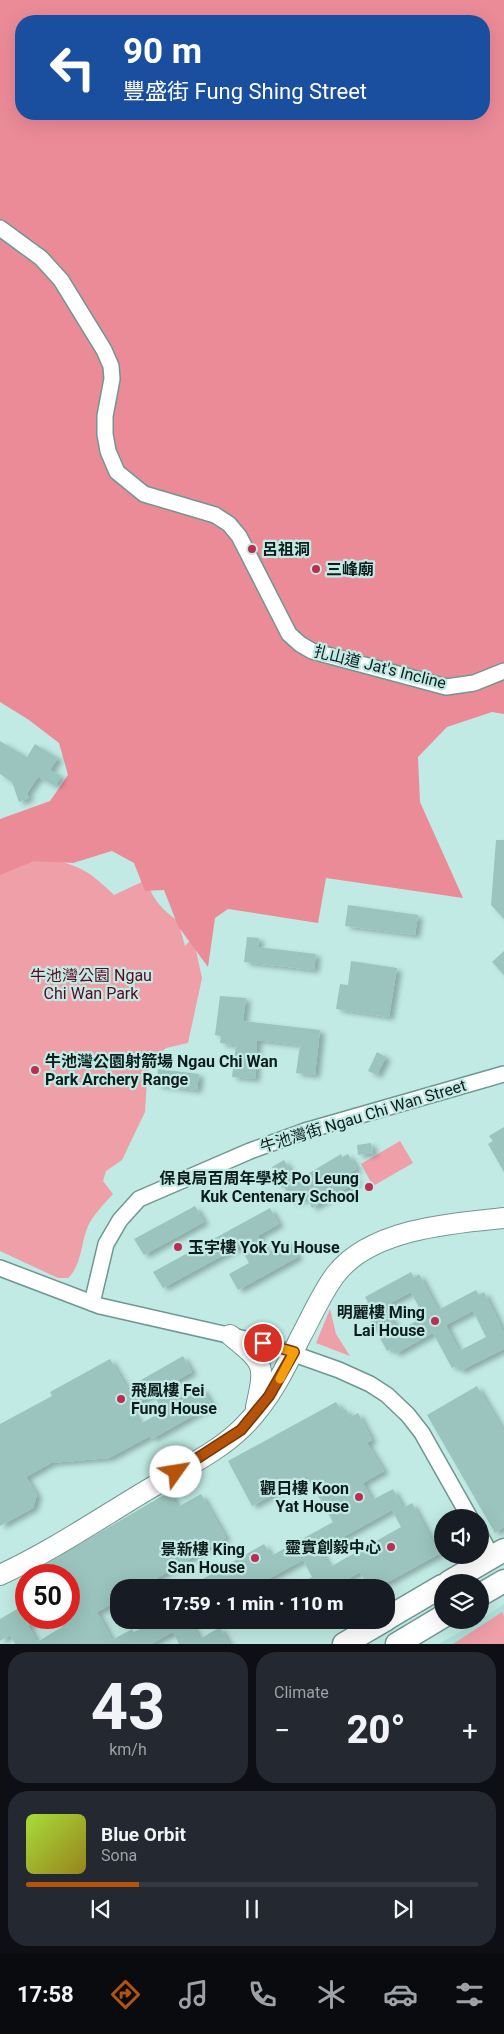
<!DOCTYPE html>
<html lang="en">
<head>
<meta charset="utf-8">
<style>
	body { margin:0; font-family:Roboto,"Noto Sans TC",sans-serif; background:#242831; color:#f1f3f6; height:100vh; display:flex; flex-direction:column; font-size:19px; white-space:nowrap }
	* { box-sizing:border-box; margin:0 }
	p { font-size:16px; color:#9ea1a6 }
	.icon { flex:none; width:28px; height:28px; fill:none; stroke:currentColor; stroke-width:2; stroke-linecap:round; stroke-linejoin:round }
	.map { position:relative; height:1644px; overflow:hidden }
	.drawer { display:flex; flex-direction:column; gap:8px; padding:8px; background:#0d0f14; flex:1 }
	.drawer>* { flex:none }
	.hud { position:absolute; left:15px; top:15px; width:475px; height:105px; border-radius:20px; box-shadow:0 5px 20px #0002; background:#1a4fa0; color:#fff; overflow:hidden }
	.controls { position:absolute; left:434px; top:1509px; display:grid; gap:10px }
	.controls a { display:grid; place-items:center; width:55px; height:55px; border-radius:50%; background:#171b24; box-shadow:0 5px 20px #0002; font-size:25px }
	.speed { position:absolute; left:15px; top:1564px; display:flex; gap:10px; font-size:25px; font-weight:700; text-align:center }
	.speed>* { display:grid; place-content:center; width:65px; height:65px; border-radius:50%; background:#171b24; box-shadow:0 5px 20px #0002; line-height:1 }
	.speed .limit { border:8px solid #d22; background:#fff; color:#111 }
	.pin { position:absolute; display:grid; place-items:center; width:42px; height:42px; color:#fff; margin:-21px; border:2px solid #fff; border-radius:50%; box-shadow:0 1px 5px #0007 }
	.me { position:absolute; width:55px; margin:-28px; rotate:58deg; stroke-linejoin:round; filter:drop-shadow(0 0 4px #0008) }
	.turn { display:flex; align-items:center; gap:18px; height:105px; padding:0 25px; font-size:22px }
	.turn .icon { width:65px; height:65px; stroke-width:2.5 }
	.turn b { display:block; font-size:35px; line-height:42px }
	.big { font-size:38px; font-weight:800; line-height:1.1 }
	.drawer .widget { flex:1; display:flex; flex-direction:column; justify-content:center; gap:8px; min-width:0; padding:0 18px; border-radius:20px; background:#242831 }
	.drawer .dial { align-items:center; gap:0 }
	.dial b { font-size:65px; line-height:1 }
	.song { display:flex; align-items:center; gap:15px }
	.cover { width:60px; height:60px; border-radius:8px; background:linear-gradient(135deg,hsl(80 70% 55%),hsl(50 70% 35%)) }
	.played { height:5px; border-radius:2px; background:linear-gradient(90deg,#b45309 25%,#363941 25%) }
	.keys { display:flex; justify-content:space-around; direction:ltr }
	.heat { display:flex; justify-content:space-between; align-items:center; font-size:28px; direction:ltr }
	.drawer .tiles { flex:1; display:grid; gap:8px; grid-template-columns:1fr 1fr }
	.widget:last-child { grid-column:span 2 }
	.trip { position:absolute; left:110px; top:1579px; width:285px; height:50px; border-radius:20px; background:#171b24; box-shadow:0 5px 20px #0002; font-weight:800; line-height:50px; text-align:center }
	.menu { display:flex; height:80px; justify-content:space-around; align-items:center; background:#090b0e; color:#9ea1a6 }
	.menu .icon { width:35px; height:35px }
	.menu .active { color:#b45309 }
	.menu b { font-size:22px; color:#f1f3f6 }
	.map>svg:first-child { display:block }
</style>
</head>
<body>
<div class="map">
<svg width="504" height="1644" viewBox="0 0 504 1644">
	<defs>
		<filter id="shadow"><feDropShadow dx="5" dy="3" stdDeviation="2.5" flood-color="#0004"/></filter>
	</defs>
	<rect width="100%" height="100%" fill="#c0eae3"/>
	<polygon fill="#ade1d8" points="504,1604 504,1644 439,1644 480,1620"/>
	<g fill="#ee9fa8">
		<path d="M47,859c34,6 43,13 67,36l32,-15c7,19 15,29 32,41l7,25 8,-9 9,41 -14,65 -22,5 -13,11 -4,7 -2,15 -2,31 -23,48 -16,11 -3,10 10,13c-9,10 -19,20 -25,32 -7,16 -6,39 -20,52h-10l-58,-27v-386z"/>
		<polygon points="400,1141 413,1163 373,1186 361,1164"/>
		<polygon points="330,1309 336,1334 350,1356 316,1343"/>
		<polygon points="502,1612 504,1616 504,1644 453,1644"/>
	</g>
	<path fill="#ec8b98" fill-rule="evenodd" d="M0,0h504v714l-12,-2 -45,15 -29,30 2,45 43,96 -137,-20 -8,45 -90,-14 -13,9 -7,49 -30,-41 -14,-36 -19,1 -11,-28 -22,-12 -39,12 -39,-2 -34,14v-56l50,-18 18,-26 -9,-32 -30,-23 -29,-18zM21,21h463v93h-463z"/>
	<g fill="#9ac4bd" fill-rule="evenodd" filter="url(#shadow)">
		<polygon points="0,741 27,757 35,744 58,758 50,770 61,776 55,786 38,777 27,793 29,798 19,802 12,782 0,774"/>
		<polygon points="496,840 504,840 504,919 491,905"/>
		<polygon points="348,905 418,915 415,935 345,926"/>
		<polygon points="247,937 259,938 258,947 316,954 314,970 244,962"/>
		<polygon points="504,951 504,975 492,962"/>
		<polygon points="351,961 397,968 389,1017 336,1009 340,984 348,985"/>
		<polygon points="220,996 246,998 243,1021 320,1030 315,1075 296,1073 300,1045 257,1040 255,1079 232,1077 236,1045 220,1043 221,1036 215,1035"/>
		<polygon points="377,1052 386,1057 377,1075 368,1071"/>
		<polygon points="158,1069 199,1074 197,1090 156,1085"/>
		<polygon points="504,1127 504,1172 488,1144 493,1141 489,1136"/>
		<polygon points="371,1143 373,1153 358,1155 357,1145"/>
		<polygon points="341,1154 342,1157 348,1154 357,1169 351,1172 357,1182 312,1208 307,1198 293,1202 284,1187 282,1188 272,1167 284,1160 296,1181"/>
		<polygon points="195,1206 204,1222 144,1255 134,1239"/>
		<polygon points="270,1208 279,1224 258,1236 267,1253 289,1241 298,1257 238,1290 229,1274 249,1263 240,1246 163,1288 153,1272"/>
		<path d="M411,1272l3,6 5,-4 19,36 38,-20 3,5 5,-3 20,41v16l-44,22 -3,-5 -5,2 -19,-35 -38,21 -3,-6 -5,3 -25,-46 6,-3 -3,-5zM411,1292l13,25 -26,14 -13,-25zM473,1311l13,26 -27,14 -13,-26z"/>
		<path d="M183,1356l9,16 -21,12 10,17 21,-13 10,17 -60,34 -2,-3 -41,22 -58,5 -25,14 11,18 -4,13 -33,18v-102l52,-28 -2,-4 60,-33 17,29zM153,1394l10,17 -23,13 -9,-17z"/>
		<polygon points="477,1386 504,1432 504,1527 495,1533 427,1415"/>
		<path d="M336,1402l6,9 4,-2 4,8 8,-4 14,27 -5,3 17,28 -21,12 9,17 21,-11 10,19 9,-5 27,51 -62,34h-8l-9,-16 -28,16h-39l19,-11 -9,-17 -51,28h-65l77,-44 7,12 62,-34 -26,-46 -55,30 -24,-45zM392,1510l9,17 -71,40 -10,-17z"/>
		<polygon points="169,1492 178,1507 201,1494 226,1538 140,1588 119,1588 119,1600 97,1612 112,1640 132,1629 134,1632 156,1620 189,1620 200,1639 220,1627 229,1644 179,1644 173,1632 151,1644 15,1644 10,1635 0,1641 0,1619 26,1604 26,1618 41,1618 28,1625 37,1642 62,1627 57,1618 69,1618 69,1575 27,1575"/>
	</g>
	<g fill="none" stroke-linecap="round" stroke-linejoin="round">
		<defs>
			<g id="minor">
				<polyline points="0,228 41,258 61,280 104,350 111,366 112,379 105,416 105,434 108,451 117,472 144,494 215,515 229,524 239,536 289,634 300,644 312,651 446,687 474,683 504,671"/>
				<polyline points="0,1268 100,1306 263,1343 339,1370 370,1384 387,1395 408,1415 422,1433 470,1518"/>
				<polyline points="92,1303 106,1244 120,1220 139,1199 250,1151 305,1131 504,1074"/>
				<polyline points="480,1535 492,1557"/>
			</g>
			<g id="secondary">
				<path d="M230,1335c34,28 36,28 26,72"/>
				<path d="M0,1575c54,-25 103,-59 154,-89 29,-18 64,-34 88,-58 27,-26 43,-59 59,-92 11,-20 21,-44 35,-62 35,-45 116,-51 168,-56"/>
			</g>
			<g id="primary">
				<polyline points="449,1582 504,1550"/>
				<polyline points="480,1595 504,1581"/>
				<polyline points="386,1619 442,1586"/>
				<polyline points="344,1644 385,1620"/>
				<polyline points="397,1644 442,1617"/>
			</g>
		</defs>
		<use href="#minor" stroke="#6f9791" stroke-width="18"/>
		<use href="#secondary" stroke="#6f9791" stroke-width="22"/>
		<use href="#primary" stroke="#6f9791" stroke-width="25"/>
		<use href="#minor" stroke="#fff" stroke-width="15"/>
		<use href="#secondary" stroke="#fff" stroke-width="20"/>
		<use href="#primary" stroke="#fff" stroke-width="22"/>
	</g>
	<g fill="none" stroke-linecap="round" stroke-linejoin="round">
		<defs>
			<polyline id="route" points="176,1472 241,1430 269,1396 294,1352 263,1343"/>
		</defs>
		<use href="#route" stroke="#753606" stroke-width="12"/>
		<use href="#route" stroke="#b45309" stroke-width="9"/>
		<polyline stroke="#f59e0b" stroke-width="9" points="280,1379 294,1352 283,1349"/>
	</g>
	<g fill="#bd2d51" stroke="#c0eae3" stroke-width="2">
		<circle cx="252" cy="549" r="5"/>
		<circle cx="316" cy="569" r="5"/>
		<circle cx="35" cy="1070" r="5"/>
		<circle cx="369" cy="1187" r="5"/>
		<circle cx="178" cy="1247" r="5"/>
		<circle cx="435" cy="1321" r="5"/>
		<circle cx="121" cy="1399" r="5"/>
		<circle cx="359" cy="1497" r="5"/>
		<circle cx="391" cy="1547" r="5"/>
		<circle cx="255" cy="1558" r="5"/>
	</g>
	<g text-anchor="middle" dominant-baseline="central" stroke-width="4.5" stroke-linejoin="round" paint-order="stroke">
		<g font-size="16" font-weight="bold" fill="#0d1d1b" stroke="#c0eae3" text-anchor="start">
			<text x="262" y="549">呂祖洞</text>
			<text x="326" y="569">三峰廟</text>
			<text x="45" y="1061">牛池灣公園射箭場 Ngau Chi Wan<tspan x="45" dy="18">Park Archery Range</tspan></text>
			<text x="359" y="1178" text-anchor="end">保良局百周年學校 Po Leung<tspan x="359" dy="18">Kuk Centenary School</tspan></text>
			<text x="188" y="1247">玉宇樓 Yok Yu House</text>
			<text x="425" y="1312" text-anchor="end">明麗樓 Ming<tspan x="425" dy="18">Lai House</tspan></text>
			<text x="131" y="1390">飛鳳樓 Fei<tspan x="131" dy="18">Fung House</tspan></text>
			<text x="349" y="1488" text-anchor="end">觀日樓 Koon<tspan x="349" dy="18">Yat House</tspan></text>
			<text x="381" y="1547" text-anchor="end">靈實創毅中心</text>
			<text x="245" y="1549" text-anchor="end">景新樓 King<tspan x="245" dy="18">San House</tspan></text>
		</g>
		<g font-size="16" fill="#0d1d1b" stroke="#c0eae3">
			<text transform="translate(380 667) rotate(14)">扎山道 Jat's Incline</text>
			<text transform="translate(363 1116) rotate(-17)">牛池灣街 Ngau Chi Wan Street</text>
		</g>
		<g font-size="16" fill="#5e0620" stroke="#c0eae3">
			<text x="91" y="975">牛池灣公園 Ngau<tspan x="91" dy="18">Chi Wan Park</tspan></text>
		</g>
	</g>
</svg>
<div class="controls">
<a><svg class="icon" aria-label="sound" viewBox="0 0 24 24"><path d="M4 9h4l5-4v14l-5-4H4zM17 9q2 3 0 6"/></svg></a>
<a><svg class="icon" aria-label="layers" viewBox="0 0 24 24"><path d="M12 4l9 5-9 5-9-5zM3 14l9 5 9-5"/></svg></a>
</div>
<div class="speed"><div class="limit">50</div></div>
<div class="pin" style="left:263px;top:1343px;background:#d93025"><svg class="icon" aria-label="arrive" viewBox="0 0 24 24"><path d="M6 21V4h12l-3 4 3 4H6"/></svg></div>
<svg class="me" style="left:176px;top:1472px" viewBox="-20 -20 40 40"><circle r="19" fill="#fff"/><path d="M0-13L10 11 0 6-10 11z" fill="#b45309"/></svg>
<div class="trip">17:59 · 1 min · 110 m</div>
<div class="hud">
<div class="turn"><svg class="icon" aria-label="left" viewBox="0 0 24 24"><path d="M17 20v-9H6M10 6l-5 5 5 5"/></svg><div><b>90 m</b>豐盛街 Fung Shing Street</div></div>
</div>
</div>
<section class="drawer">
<div class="tiles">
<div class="widget dial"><b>43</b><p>km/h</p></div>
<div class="widget"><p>Climate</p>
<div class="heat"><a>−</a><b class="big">20°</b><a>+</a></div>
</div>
<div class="widget">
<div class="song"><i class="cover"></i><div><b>Blue Orbit</b><p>Sona</p></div></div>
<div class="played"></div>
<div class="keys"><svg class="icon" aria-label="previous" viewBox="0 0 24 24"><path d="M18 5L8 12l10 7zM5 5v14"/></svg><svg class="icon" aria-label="pause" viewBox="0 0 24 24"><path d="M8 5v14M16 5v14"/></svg><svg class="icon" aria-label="next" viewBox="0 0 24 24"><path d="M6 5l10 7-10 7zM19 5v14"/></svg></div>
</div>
</div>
</section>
<nav class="menu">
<b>17:58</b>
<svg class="icon active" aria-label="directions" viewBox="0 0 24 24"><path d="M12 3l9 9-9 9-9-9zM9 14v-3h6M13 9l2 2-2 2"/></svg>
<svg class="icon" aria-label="music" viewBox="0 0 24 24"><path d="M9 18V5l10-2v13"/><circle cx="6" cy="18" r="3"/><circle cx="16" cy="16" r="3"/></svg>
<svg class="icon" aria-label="phone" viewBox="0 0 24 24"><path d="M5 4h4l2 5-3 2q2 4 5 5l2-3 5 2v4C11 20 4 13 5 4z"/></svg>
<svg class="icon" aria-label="climate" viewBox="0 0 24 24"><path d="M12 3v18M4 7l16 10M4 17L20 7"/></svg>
<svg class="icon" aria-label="car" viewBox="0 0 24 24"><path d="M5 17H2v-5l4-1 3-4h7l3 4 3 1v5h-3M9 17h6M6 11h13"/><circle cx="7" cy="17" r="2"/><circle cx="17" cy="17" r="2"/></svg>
<svg class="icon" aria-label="filters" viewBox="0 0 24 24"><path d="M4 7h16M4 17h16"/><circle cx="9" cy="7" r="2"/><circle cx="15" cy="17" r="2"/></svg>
</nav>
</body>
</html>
